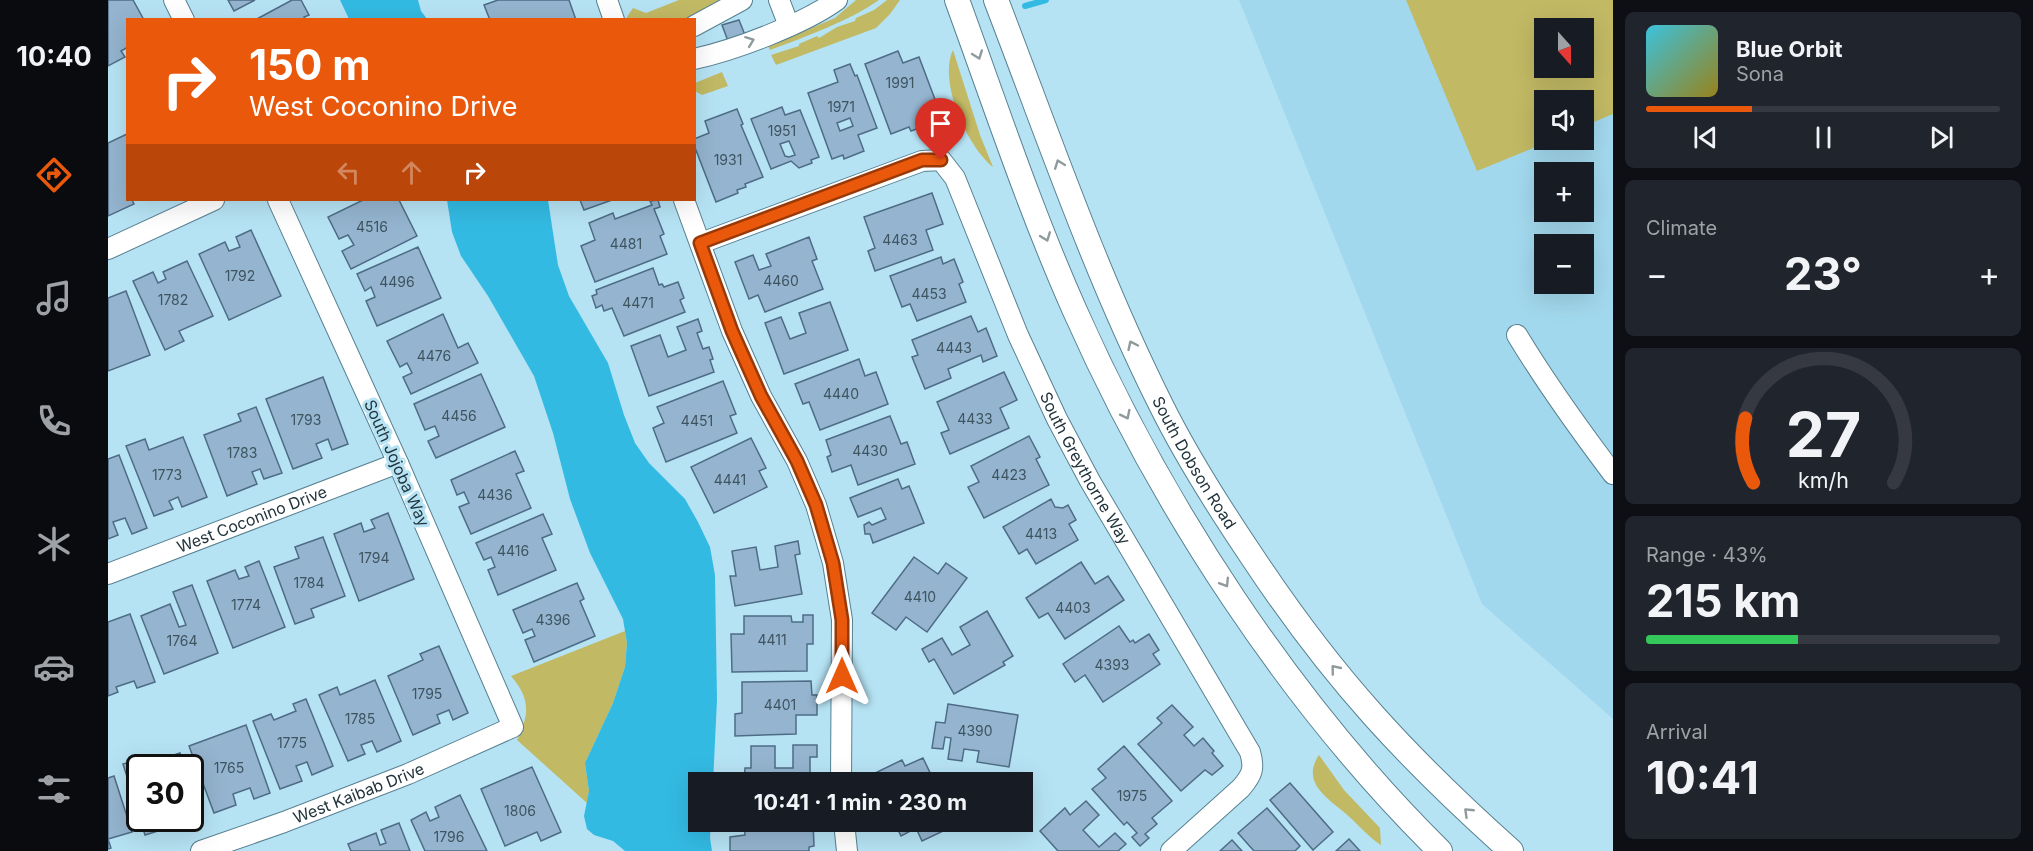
<!DOCTYPE html>
<html lang="en">
<head>
<meta charset="utf-8">
<style>
	body { margin:0; font-family:Inter,sans-serif; background:#20242c; color:#f1f3f6; height:100vh; display:flex; flex-direction:column; font-size:22px; white-space:nowrap }
	* { box-sizing:border-box; margin:0 }
	p { font-size:20px; color:#9ea1a6 }
	.icon { flex:none; width:33px; height:33px; fill:none; stroke:currentColor; stroke-width:2; stroke-linecap:round; stroke-linejoin:round }
	.map { position:relative; flex:1; overflow:hidden }
	.sheet { display:flex; flex-direction:column; gap:12px; padding:12px; background:#0d0f14; width:420px }
	.sheet>* { flex:none }
	.banner { position:absolute; left:18px; top:18px; width:570px; height:183px; border-radius:0px; box-shadow:0 6px 24px #0002; background:#ea580c; color:#fff; overflow:hidden }
	.needle { width:39px; rotate:159deg }
	.fabs { position:absolute; left:1426px; top:18px; display:grid; gap:12px }
	.fabs a { display:grid; place-items:center; width:60px; height:60px; border-radius:0px; background:#171b24; box-shadow:0 6px 24px #0002; font-size:30px }
	.speed { position:absolute; left:18px; top:754px; display:flex; gap:12px; font-size:30px; font-weight:700; text-align:center }
	.speed>* { display:grid; place-content:center; width:78px; height:78px; border-radius:50%; background:#171b24; box-shadow:0 6px 24px #0002; line-height:1 }
	.speed .limit { border:3px solid #111; border-radius:9px; background:#fff; color:#111 }
	.pin { position:absolute; display:grid; place-items:center; width:51px; height:51px; color:#fff; margin:-62px -26px; border-radius:50% 50% 50% 0; rotate:-45deg; box-shadow:0 0 6px #0007 }
	.pin .icon { rotate:45deg }
	.me { position:absolute; width:66px; margin:-33px; rotate:0deg; stroke-linejoin:round; filter:drop-shadow(0 0 4px #0008) }
	.turn { display:flex; align-items:center; gap:21px; height:126px; padding:0 24px; font-size:27px }
	.turn .icon { width:78px; height:78px; stroke-width:2.5 }
	.turn b { display:block; font-size:42px; line-height:51px }
	.lanes { display:flex; align-items:center; height:57px; padding:0 24px; background:#0003; justify-content:center; gap:30px; direction:ltr }
	.lanes .off { opacity:.35 }
	.big { font-size:45px; font-weight:700; line-height:1.1 }
	.sheet .card { flex:1; display:flex; flex-direction:column; justify-content:center; gap:9px; min-width:0; padding:0 21px; border-radius:9px; background:#20242c }
	.sheet .dial { align-items:center; gap:0 }
	.dial svg { height:156px; overflow:visible; fill:none; stroke:#363941; stroke-width:7; stroke-linecap:round; text-anchor:middle }
	.dial text { fill:#f1f3f6; stroke:none }
	.song { display:flex; align-items:center; gap:18px }
	.cover { width:72px; height:72px; border-radius:9px; background:linear-gradient(135deg,hsl(190 70% 55%),hsl(50 70% 35%)) }
	.played { height:6px; border-radius:3px; background:linear-gradient(90deg,#ea580c 30%,#363941 30%) }
	.keys { display:flex; justify-content:space-around; direction:ltr }
	.heat { display:flex; justify-content:space-between; align-items:center; font-size:33px; direction:ltr }
	.charge { height:9px; border-radius:4px; background:linear-gradient(90deg,#34c759 43%,#363941 0) }
	.trip { position:absolute; left:580px; top:772px; width:345px; height:60px; border-radius:0px; background:#171b24; box-shadow:0 6px 24px #0002; font-weight:700; line-height:60px; text-align:center }
	main { display:flex; flex:1; min-height:0 }
	.menu { display:flex; flex-direction:column; width:108px; justify-content:space-around; align-items:center; background:#090b0e; color:#9ea1a6 }
	.menu .icon { width:42px; height:42px }
	.menu .current { color:#ea580c }
	.menu b { font-size:27px; color:#f1f3f6 }
	.map>svg:first-child { display:block }
</style>
</head>
<body>
<main>
<nav class="menu">
<b>10:40</b>
<svg class="icon current" aria-label="directions" viewBox="0 0 24 24"><path d="M12 3l9 9-9 9-9-9zM9 14v-3h6M13 9l2 2-2 2"/></svg>
<svg class="icon" aria-label="music" viewBox="0 0 24 24"><path d="M9 18V5l10-2v13"/><circle cx="6" cy="18" r="3"/><circle cx="16" cy="16" r="3"/></svg>
<svg class="icon" aria-label="phone" viewBox="0 0 24 24"><path d="M5 4h4l2 5-3 2q2 4 5 5l2-3 5 2v4C11 20 4 13 5 4z"/></svg>
<svg class="icon" aria-label="climate" viewBox="0 0 24 24"><path d="M12 3v18M4 7l16 10M4 17L20 7"/></svg>
<svg class="icon" aria-label="car" viewBox="0 0 24 24"><path d="M5 17H2v-5l4-1 3-4h7l3 4 3 1v5h-3M9 17h6M6 11h13"/><circle cx="7" cy="17" r="2"/><circle cx="17" cy="17" r="2"/></svg>
<svg class="icon" aria-label="filters" viewBox="0 0 24 24"><path d="M4 7h16M4 17h16"/><circle cx="9" cy="7" r="2"/><circle cx="15" cy="17" r="2"/></svg>
</nav>
<div class="map">
<svg width="1505" height="851" viewBox="0 0 1505 851">
	<rect width="100%" height="100%" fill="#b6e3f4"/>
	<path fill="#a2d8ed" fill-rule="evenodd" d="M1131,0h374v719l-131,-115zM1437,28h39v40h-39zM1437,100h39v40h-39zM1437,172h39v40h-39zM1437,244h39v40h-39z"/>
	<g fill="#c1b964" fill-rule="evenodd">
		<polygon points="571,0 620,0 583,19 520,20 519,17 525,8 538,13"/>
		<path d="M748,0h23c-32,22 -72,36 -109,50l-2,-4 67,-28z"/>
		<polygon points="779,0 792,0 782,14 768,28 668,65 663,55 691,46 691,44 709,36 711,38 729,27 747,21 748,18 766,10"/>
		<path d="M1298,0h207v114l-29,12v-26h-39v40h8l-76,31zM1476,28v40h-39v-40z"/>
		<path d="M845,50l27,85 13,32c-26,-21 -55,-85 -40,-117z"/>
		<polygon points="614,72 620,86 594,95 587,91 587,83"/>
		<path d="M517,631l2,12 -2,24 -12,36 -28,60 4,28 -2,12 -70,-63c13,-26 13,-42 -6,-64z"/>
		<path d="M1211,755l25,35 36,38 1,17c-13,-8 -24,-22 -36,-32 -19,-16 -44,-31 -26,-58z"/>
	</g>
	<g fill="#33bae3">
		<polygon points="232,0 310,0 313,11 319,19 241,19"/>
		<polygon points="339,200 440,200 450,265 461,296 500,363 516,415 527,443 541,463 577,499 590,522 602,547 607,575 609,700 605,783 591,783 591,822 603,822 602,838 604,851 517,851 505,841 486,835 479,829 476,816 481,791 477,763 505,703 517,667 519,643 515,619 482,553 462,499 445,433 426,376 380,296 353,256 344,232"/>
	</g>
	<g fill="none" stroke-linecap="round" stroke-linejoin="round">
		<polyline stroke="#33bae3" stroke-width="6" points="917,6 938,0"/>
	</g>
	<g fill="#94b4cf" stroke="#4e6c85" stroke-width="1.5" fill-rule="evenodd">
		<polygon points="0,0 25,0 36,20 20,20 20,47 13,51 17,57 0,66"/>
		<polygon points="120,0 147,0 126,11"/>
		<polygon points="184,0 193,0 201,15 196,17 198,20 147,20"/>
		<polygon points="390,0 461,0 468,20 382,20 376,5"/>
		<polygon points="631,20 637,35 620,41 614,25"/>
		<polygon points="790,51 795,63 811,57 828,102 825,103 832,122 811,130 811,128 803,131 801,127 783,134 757,64"/>
		<path d="M742,64l5,12 2,-1 20,53 -19,7 6,16 -20,8 -1,-4 -11,4 -24,-66 30,-11 -4,-12zM742,118l3,8 -13,5 -3,-8z"/>
		<path d="M674,107l3,8 15,-5 19,47 -8,3 1,3 -13,5 -8,-7 -20,8 -20,-50zM681,141l6,14 -6,2 -4,-1 -5,-12z"/>
		<polygon points="629,109 635,124 633,125 655,177 637,184 638,187 629,190 630,193 608,202 586,145 586,139 601,133 597,121"/>
		<polygon points="19,134 20,200 24,200 26,204 0,216 0,143"/>
		<polygon points="824,193 835,224 818,230 825,250 767,271 760,251 767,248 756,217"/>
		<polygon points="255,200 291,200 309,236 243,269 234,251 246,245 240,235 231,239 220,217"/>
		<polygon points="472,200 504,200 476,210"/>
		<polygon points="550,200 552,207 546,209 556,234 552,236 559,254 487,282 473,246 487,240 481,223 505,213 507,219 544,205 542,201"/>
		<polygon points="143,230 173,296 121,320 91,254 117,242 121,251 132,247 128,237"/>
		<polygon points="701,237 709,259 704,261 715,289 657,312 650,295 641,299 627,262 645,255 651,270 663,266 658,254"/>
		<polygon points="310,247 333,298 269,326 258,301 267,297 263,287 257,291 249,274"/>
		<polygon points="833,257 835,264 846,259 855,282 851,284 858,302 809,321 802,304 794,307 782,276"/>
		<polygon points="79,261 105,316 71,331 76,341 57,350 25,281 45,272 50,283 58,279 55,272"/>
		<polygon points="545,268 551,285 554,284 556,287 570,282 576,298 572,300 577,312 516,336 504,308 496,311 494,305 488,308 484,296 489,294 488,290"/>
		<polygon points="18,291 42,355 0,371 0,298"/>
		<polygon points="722,302 740,350 676,374 657,323 673,317 682,339 698,333 691,313"/>
		<polygon points="335,314 350,348 360,343 370,363 303,394 295,377 304,373 299,363 292,367 279,341"/>
		<polygon points="863,316 870,332 878,328 889,356 875,362 873,355 840,369 843,378 817,389 804,357 810,355 804,340"/>
		<polygon points="590,319 594,331 589,333 595,349 601,347 605,359 602,360 606,372 541,396 523,346 552,335 560,357 578,350 569,327"/>
		<polygon points="751,359 757,376 768,372 780,404 712,430 701,402 695,404 687,384"/>
		<polygon points="896,372 909,400 892,408 901,428 842,454 833,433 841,430 829,402"/>
		<polygon points="373,374 397,427 328,458 320,441 331,436 327,426 317,430 306,404"/>
		<polygon points="215,377 240,444 224,450 220,439 208,444 214,458 185,469 158,399"/>
		<polygon points="615,381 628,414 622,416 629,433 558,462 545,428 556,423 549,407"/>
		<polygon points="148,407 174,473 156,479 152,469 144,472 149,484 119,496 96,435 133,421 130,414"/>
		<polygon points="782,416 793,444 799,442 807,464 750,485 743,465 724,472 719,457 723,455 718,440"/>
		<polygon points="921,436 932,457 928,459 941,485 876,518 860,487 871,482 863,466"/>
		<polygon points="75,437 99,497 74,507 70,497 61,501 65,509 46,516 18,446 37,439 41,450"/>
		<polygon points="643,438 658,468 651,471 659,487 606,513 583,467"/>
		<polygon points="407,451 416,471 408,474 423,508 363,534 351,507 361,503 356,492 349,495 343,480"/>
		<polygon points="11,455 39,528 24,534 17,518 5,522 10,535 0,539 0,459"/>
		<polygon points="790,479 794,489 801,486 816,523 765,543 762,534 757,534 756,525 761,522 764,525 778,519 773,508 750,517 742,498"/>
		<polygon points="943,499 947,507 955,508 960,505 968,520 961,524 970,540 928,564 919,549 911,554 895,527"/>
		<polygon points="280,513 306,579 251,601 226,534 253,523 256,532 267,528 263,520"/>
		<polygon points="435,514 444,534 434,538 448,570 390,595 380,570 387,567 383,557 376,560 368,543"/>
		<polygon points="215,537 237,596 203,609 206,617 187,624 166,567 191,558 187,547"/>
		<polygon points="690,541 692,554 687,555 694,594 627,606 622,576 628,576 624,551 648,547 652,570 670,567 667,546"/>
		<polygon points="806,557 830,574 838,563 859,578 819,632 798,617 788,630 764,613"/>
		<polygon points="151,561 177,627 125,648 99,581 127,570 131,579 141,576 137,567"/>
		<polygon points="973,562 987,584 1000,576 1016,600 957,639 940,613 931,618 918,598"/>
		<polygon points="469,583 476,599 472,601 487,636 426,662 417,640 427,636 424,629 415,633 405,610"/>
		<polygon points="84,585 110,653 56,674 33,616 62,604 71,627 78,625 65,592"/>
		<polygon points="879,611 905,656 895,662 897,665 846,694 826,659 821,662 814,649 834,638 844,655 862,645 852,627"/>
		<polygon points="22,614 47,682 29,688 26,681 8,687 10,692 0,696 0,622"/>
		<polygon points="695,615 705,615 705,644 699,644 699,671 624,672 623,634 636,634 636,616 683,616 684,622 695,622"/>
		<polygon points="1011,626 1022,642 1025,640 1027,643 1041,634 1051,650 1045,654 1052,664 995,702 977,675 967,682 955,664"/>
		<polygon points="331,646 360,713 345,720 341,710 329,715 332,723 305,735 280,676 315,660 312,654"/>
		<polygon points="267,680 293,741 269,752 264,741 253,745 257,754 240,761 211,695 229,687 232,695"/>
		<polygon points="703,681 704,695 709,695 709,715 688,715 688,734 627,736 627,714 634,713 634,682"/>
		<polygon points="198,699 225,766 204,775 199,762 188,766 194,781 172,789 145,721 163,714 166,720 188,711 185,704"/>
		<polygon points="840,704 910,715 901,767 869,762 871,751 856,749 854,761 840,759 843,738 837,737 835,749 824,748 828,722 837,723"/>
		<polygon points="1064,705 1085,727 1076,735 1086,746 1095,738 1106,751 1104,753 1115,766 1104,775 1097,770 1073,791 1030,744 1054,723 1049,718"/>
		<polygon points="138,725 162,793 146,799 142,788 125,794 128,805 106,813 81,746"/>
		<polygon points="685,745 709,745 709,757 702,757 702,783 636,783 637,768 643,768 643,746 667,746 667,768 685,768"/>
		<polygon points="1016,746 1064,801 1044,818 1049,824 1037,834 1041,838 1032,846 1024,837 1029,833 1019,822 1016,825 984,789 998,778 990,769"/>
		<polygon points="72,753 77,768 32,768 32,818 15,764 33,759 35,765"/>
		<polygon points="815,758 827,783 772,783 767,773 794,760 797,766"/>
		<polygon points="424,767 453,832 433,841 429,832 397,846 373,789"/>
		<polygon points="6,776 24,832 0,839 3,848 0,849 0,778"/>
		<polygon points="1182,783 1225,832 1205,850 1162,800"/>
		<polygon points="82,787 92,819 73,825 71,819 82,819"/>
		<polygon points="352,795 379,851 317,851 303,820 318,812 322,821 331,817 327,807"/>
		<polygon points="978,801 991,815 975,830 991,847 1007,833 1018,844 1010,851 950,851 932,831 957,808 962,815"/>
		<polygon points="1159,808 1192,846 1187,851 1146,851 1130,833"/>
		<polygon points="32,819 64,819 66,826 37,835"/>
		<polygon points="636,822 705,822 706,846 701,847 701,851 622,851 622,837 637,835"/>
		<polygon points="786,822 846,822 848,825 814,841 808,828 793,836"/>
		<polygon points="291,823 302,851 243,851 240,844 268,833 272,845 278,843 273,830"/>
		<polygon points="1241,839 1252,851 1228,851"/>
		<polygon points="1124,840 1134,851 1112,851"/>
	</g>
	<g fill="none" stroke-linecap="round" stroke-linejoin="round">
		<defs>
			<g id="minor">
				<polyline points="66,0 76,20"/>
				<polyline points="499,0 506,20"/>
				<polyline points="671,0 681,26"/>
				<polyline points="586,26 634,0"/>
				<path d="M586,59c41,-9 110,-35 143,-59"/>
				<polyline points="576,200 624,331 653,396 689,461 708,505 725,563 734,620 733,783"/>
				<path id="s1" d="M593,243l221,-82 19,-1 14,18 63,157 39,84 33,62 160,271c5,17 2,23 -9,36l-70,63"/>
				<polyline points="0,249 106,200"/>
				<path d="M1409,335c29,48 62,94 96,139"/>
				<path id="s2" d="M0,574l290,-111"/>
				<polyline points="736,822 739,851"/>
				<path id="s3" d="M93,851l83,-29 124,-48 105,-47 -115,-264 -120,-263"/>
			</g>
			<g id="tertiary">
				<path d="M849,0c38,104 73,210 118,311 86,194 214,391 365,540"/>
				<path id="s4" d="M888,0c52,135 99,273 164,403 26,53 58,103 91,152 37,56 78,111 123,161 43,48 89,92 137,135"/>
			</g>
		</defs>
		<use href="#minor" stroke="#578191" stroke-width="22"/>
		<use href="#tertiary" stroke="#578191" stroke-width="26"/>
		<use href="#minor" stroke="#fff" stroke-width="20"/>
		<use href="#tertiary" stroke="#fff" stroke-width="24"/>
	</g>
	<defs><path id="oneway-chevron" d="M-2-3.5L2.5 0L-2 3.5" fill="none" stroke-width="1.6" stroke-linecap="round" stroke-linejoin="round" transform="scale(1.5)"/></defs>
	<g stroke="#909a9d">
		<use href="#oneway-chevron" transform="translate(642 41) rotate(-21)"/>
		<use href="#oneway-chevron" transform="translate(870 55) rotate(70)"/>
		<use href="#oneway-chevron" transform="translate(951 164) rotate(-111)"/>
		<use href="#oneway-chevron" transform="translate(938 237) rotate(69)"/>
		<use href="#oneway-chevron" transform="translate(1024 345) rotate(-115)"/>
		<use href="#oneway-chevron" transform="translate(1018 415) rotate(63)"/>
		<use href="#oneway-chevron" transform="translate(1117 583) rotate(58)"/>
		<use href="#oneway-chevron" transform="translate(1227 669) rotate(-129)"/>
		<use href="#oneway-chevron" transform="translate(1360 812) rotate(-136)"/>
	</g>
	<g fill="none" stroke-linecap="round" stroke-linejoin="round">
		<defs>
			<polyline id="route" points="734,676 734,620 725,563 708,505 689,461 653,396 624,331 592,243 814,160 833,160"/>
		</defs>
		<use href="#route" stroke="#983908" stroke-width="15"/>
		<use href="#route" stroke="#ea580c" stroke-width="10"/>
	</g>
	<g text-anchor="middle" dominant-baseline="central" stroke-width="6" stroke-linejoin="round" paint-order="stroke">
		<g font-size="14" fill="#3e5460">
			<text x="792" y="82">1991</text>
			<text x="733" y="106">1971</text>
			<text x="674" y="130">1951</text>
			<text x="620" y="159">1931</text>
			<text x="264" y="226">4516</text>
			<text x="792" y="239">4463</text>
			<text x="518" y="243">4481</text>
			<text x="132" y="275">1792</text>
			<text x="673" y="280">4460</text>
			<text x="289" y="281">4496</text>
			<text x="821" y="293">4453</text>
			<text x="65" y="299">1782</text>
			<text x="530" y="302">4471</text>
			<text x="846" y="347">4443</text>
			<text x="326" y="355">4476</text>
			<text x="733" y="393">4440</text>
			<text x="351" y="415">4456</text>
			<text x="867" y="418">4433</text>
			<text x="198" y="419">1793</text>
			<text x="589" y="420">4451</text>
			<text x="762" y="450">4430</text>
			<text x="134" y="452">1783</text>
			<text x="59" y="474">1773</text>
			<text x="901" y="474">4423</text>
			<text x="622" y="479">4441</text>
			<text x="387" y="494">4436</text>
			<text x="933" y="533">4413</text>
			<text x="405" y="550">4416</text>
			<text x="266" y="557">1794</text>
			<text x="201" y="582">1784</text>
			<text x="812" y="596">4410</text>
			<text x="138" y="604">1774</text>
			<text x="965" y="607">4403</text>
			<text x="445" y="619">4396</text>
			<text x="664" y="639">4411</text>
			<text x="74" y="640">1764</text>
			<text x="1004" y="664">4393</text>
			<text x="319" y="693">1795</text>
			<text x="672" y="704">4401</text>
			<text x="252" y="718">1785</text>
			<text x="867" y="730">4390</text>
			<text x="184" y="742">1775</text>
			<text x="121" y="767">1765</text>
			<text x="1024" y="795">1975</text>
			<text x="412" y="810">1806</text>
			<text x="341" y="836">1796</text>
		</g>
		<g font-size="16" fill="#22343b" stroke="#b6e3f4">
			<text stroke="none"><textPath href="#s4" startOffset="504">South Dobson Road</textPath></text>
			<text transform="translate(289 463) rotate(66)">South Jojoba Way</text>
			<text stroke="none"><textPath href="#s1" startOffset="596">South Greythorne Way</textPath></text>
			<text stroke="none"><textPath href="#s2" startOffset="154">West Coconino Drive</textPath></text>
			<text stroke="none"><textPath href="#s3" startOffset="168">West Kaibab Drive</textPath></text>
		</g>
	</g>
</svg>
<div class="fabs">
<a><svg class="needle" viewBox="-14 -14 28 28"><path d="M0-13l5 13h-10z" fill="#e53935"/><path d="M0 13l5-13h-10z" fill="#9ea1a6"/></svg></a>
<a><svg class="icon" aria-label="sound" viewBox="0 0 24 24"><path d="M4 9h4l5-4v14l-5-4H4zM17 9q2 3 0 6"/></svg></a>
<a>+</a>
<a>−</a>
</div>
<div class="speed"><div class="limit">30</div></div>
<div class="pin" style="left:833px;top:160px;background:#d93025"><svg class="icon" aria-label="arrive" viewBox="0 0 24 24"><path d="M6 21V4h12l-3 4 3 4H6"/></svg></div>
<svg class="me" style="left:734px;top:676px" viewBox="-20 -20 40 40"><path d="M0-17L14 15 0 8-14 15z" fill="#ea580c" stroke="#fff" stroke-width="4"/></svg>
<div class="trip">10:41 · 1 min · 230 m</div>
<div class="banner">
<div class="turn"><svg class="icon" aria-label="right" viewBox="0 0 24 24"><path d="M7 20v-9h11M14 6l5 5-5 5"/></svg><div><b>150 m</b>West Coconino Drive</div></div>
<div class="lanes"><svg class="icon off" aria-label="left" viewBox="0 0 24 24"><path d="M17 20v-9H6M10 6l-5 5 5 5"/></svg><svg class="icon off" aria-label="ahead" viewBox="0 0 24 24"><path d="M12 20V5M6 11l6-6 6 6"/></svg><svg class="icon" aria-label="right" viewBox="0 0 24 24"><path d="M7 20v-9h11M14 6l5 5-5 5"/></svg></div>
</div>
</div>
<section class="sheet">
<div class="card">
<div class="song"><i class="cover"></i><div><b>Blue Orbit</b><p>Sona</p></div></div>
<div class="played"></div>
<div class="keys"><svg class="icon" aria-label="previous" viewBox="0 0 24 24"><path d="M18 5L8 12l10 7zM5 5v14"/></svg><svg class="icon" aria-label="pause" viewBox="0 0 24 24"><path d="M8 5v14M16 5v14"/></svg><svg class="icon" aria-label="next" viewBox="0 0 24 24"><path d="M6 5l10 7-10 7zM19 5v14"/></svg></div>
</div>
<div class="card"><p>Climate</p>
<div class="heat"><a>−</a><b class="big">23°</b><a>+</a></div>
</div>
<div class="card dial"><svg viewBox="0 0 100 80">
<path d="M14 69A42 42 0 1 1 86 69"/>
<path d="M14 69A42 42 0 0 1 10 36" stroke="#ea580c"/>
<text x="50" y="56" font-size="32" font-weight="700">27</text>
<text x="50" y="72" font-size="11">km/h</text>
</svg></div>
<div class="card"><p>Range · 43%</p><b class="big">215 km</b><div class="charge"></div></div>
<div class="card"><p>Arrival</p><b class="big">10:41</b></div>
</section>
</main>
</body>
</html>
